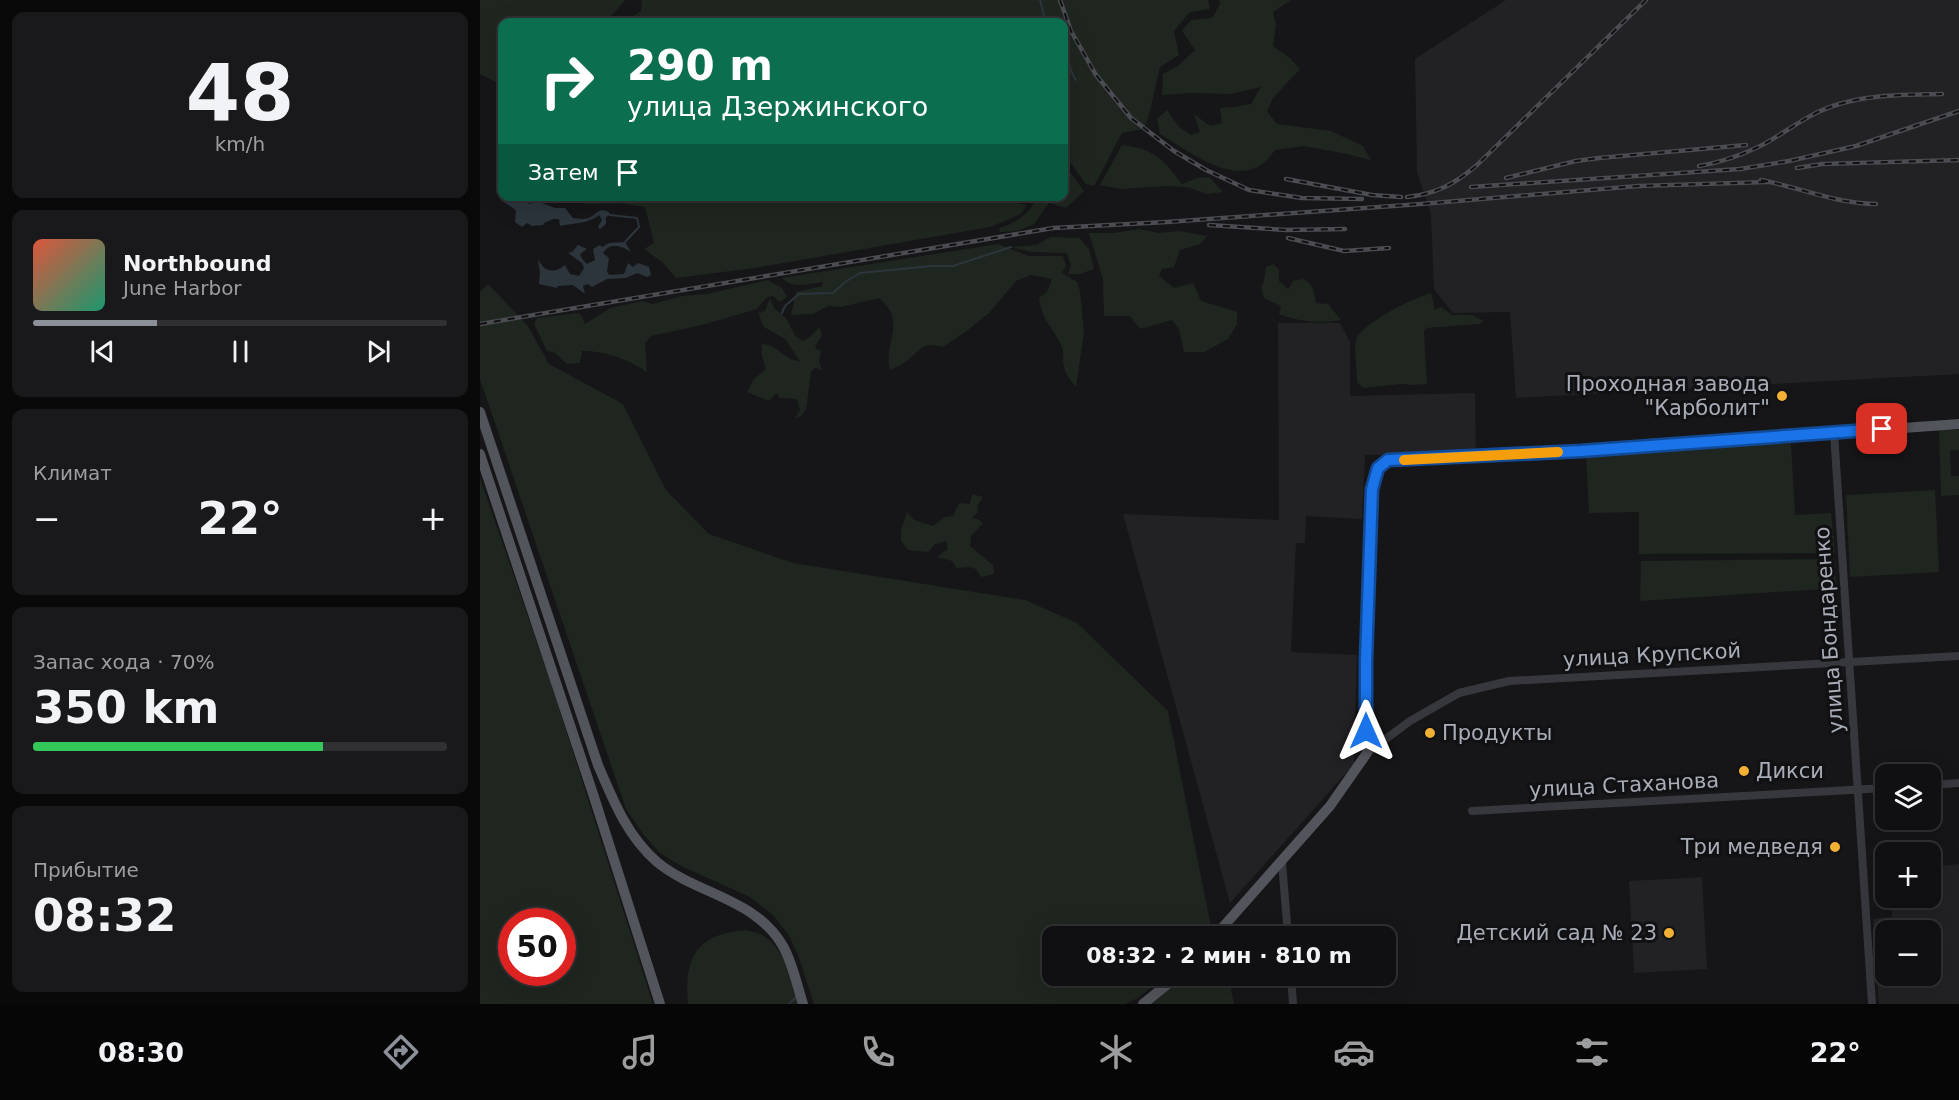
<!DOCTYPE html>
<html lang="ru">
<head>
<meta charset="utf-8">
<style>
	body { margin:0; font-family:"DejaVu Sans",sans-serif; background:#19191b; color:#f1f3f6; height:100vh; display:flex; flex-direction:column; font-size:22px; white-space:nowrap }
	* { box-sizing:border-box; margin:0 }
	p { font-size:20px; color:#9c9d9f }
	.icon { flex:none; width:33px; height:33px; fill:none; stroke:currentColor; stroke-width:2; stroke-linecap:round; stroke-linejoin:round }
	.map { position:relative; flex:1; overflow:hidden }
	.sheet { display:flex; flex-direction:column; gap:12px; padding:12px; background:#09090a; width:480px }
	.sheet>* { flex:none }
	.banner { position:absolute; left:18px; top:18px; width:570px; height:183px; border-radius:12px; box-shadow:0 6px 24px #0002,0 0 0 2px #303032; background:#0b6e4f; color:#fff; overflow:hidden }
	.controls { position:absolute; left:1395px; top:764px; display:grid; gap:12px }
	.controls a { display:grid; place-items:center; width:66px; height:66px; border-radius:12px; background:#101012; box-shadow:0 6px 24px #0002,0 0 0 2px #303032; font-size:30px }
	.speed { position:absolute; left:18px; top:908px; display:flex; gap:12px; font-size:30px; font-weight:700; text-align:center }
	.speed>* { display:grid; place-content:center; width:78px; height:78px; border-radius:50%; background:#101012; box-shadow:0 6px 24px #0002,0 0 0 2px #303032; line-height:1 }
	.speed .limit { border:9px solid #d22; background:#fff; color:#111 }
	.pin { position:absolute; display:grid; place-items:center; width:51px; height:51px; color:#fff; margin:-26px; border-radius:12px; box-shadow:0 3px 9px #0006 }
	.me { position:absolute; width:66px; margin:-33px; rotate:0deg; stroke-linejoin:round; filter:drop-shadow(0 0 4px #0008) }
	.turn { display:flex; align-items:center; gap:21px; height:126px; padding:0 30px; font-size:27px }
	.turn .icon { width:78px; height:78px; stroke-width:2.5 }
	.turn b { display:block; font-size:42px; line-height:51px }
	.then { display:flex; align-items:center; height:57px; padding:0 30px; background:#0003; gap:12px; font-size:22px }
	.big { font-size:45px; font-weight:700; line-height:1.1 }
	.sheet .widget { flex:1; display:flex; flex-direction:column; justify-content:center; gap:9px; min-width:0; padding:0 21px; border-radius:12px; background:#19191b }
	.sheet .dial { align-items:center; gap:0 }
	.dial b { font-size:78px; line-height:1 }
	.song { display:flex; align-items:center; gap:18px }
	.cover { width:72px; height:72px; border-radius:9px; background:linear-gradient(135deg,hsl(10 70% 55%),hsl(160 70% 35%)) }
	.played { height:6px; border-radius:3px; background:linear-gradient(90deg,#8c9099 30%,#303032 30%) }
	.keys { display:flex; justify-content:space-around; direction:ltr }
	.heat { display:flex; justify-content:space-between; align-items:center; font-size:33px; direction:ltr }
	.charge { height:9px; border-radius:4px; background:linear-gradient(90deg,#34c759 70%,#303032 0) }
	.trip { position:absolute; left:562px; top:926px; width:354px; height:60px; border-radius:12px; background:#101012; box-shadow:0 6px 24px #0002,0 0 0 2px #303032; font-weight:700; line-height:60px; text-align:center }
	.menu { display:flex; height:96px; justify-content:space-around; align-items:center; background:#060607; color:#9c9d9f }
	.menu .icon { width:42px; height:42px }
	.menu .active { color:#8c9099 }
	.menu b { font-size:27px; color:#f1f3f6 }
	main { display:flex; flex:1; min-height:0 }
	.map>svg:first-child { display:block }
</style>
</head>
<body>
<main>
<section class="sheet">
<div class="widget dial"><b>48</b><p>km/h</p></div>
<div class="widget">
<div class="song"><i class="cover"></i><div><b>Northbound</b><p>June Harbor</p></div></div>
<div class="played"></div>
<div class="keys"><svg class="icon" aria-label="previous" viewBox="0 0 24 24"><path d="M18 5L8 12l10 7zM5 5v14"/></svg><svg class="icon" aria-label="pause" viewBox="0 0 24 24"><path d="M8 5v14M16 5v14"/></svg><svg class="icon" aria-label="next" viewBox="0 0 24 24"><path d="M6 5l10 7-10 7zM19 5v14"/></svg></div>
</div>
<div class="widget"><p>Климат</p>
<div class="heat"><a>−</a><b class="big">22°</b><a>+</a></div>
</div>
<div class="widget"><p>Запас хода · 70%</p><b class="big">350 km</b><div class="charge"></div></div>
<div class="widget"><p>Прибытие</p><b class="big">08:32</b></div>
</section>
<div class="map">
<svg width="1479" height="1004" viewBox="0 0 1479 1004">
	<rect width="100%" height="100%" fill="#161618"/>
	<g fill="#222225" fill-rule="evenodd">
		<polygon points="1026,0 1479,0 1479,374 1036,398 1030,312 973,313 954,289 951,214 937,172 935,59"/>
		<polygon points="798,323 860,323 870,342 870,396 995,393 996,453 885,455 882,519 826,516 825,543 816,543 811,652 877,655 874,764 750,903 643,514 799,520"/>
		<path d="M1479,864v140h-80l-6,-85 19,-2 -1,-20h39l1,-30zM1406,930h44v45h-44z"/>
		<polygon points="1222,877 1227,969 1154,973 1149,881"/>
	</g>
	<g fill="#1e261f" fill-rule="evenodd">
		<polygon points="0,0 145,0 126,22 22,22 22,85 0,74"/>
		<polygon points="162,0 728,0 730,9 710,12 694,31 699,55 680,67 670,111 664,129 642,133 614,186 606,184 584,154 584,22 144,22 161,11"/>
		<path d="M739,0h72l-18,12 3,13 -3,21 17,12 10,11 -27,29 -6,13 10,13 54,7 32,15 8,14 -29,-7 -38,-7 -29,4c-4,5 -8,11 -13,14 -30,22 -75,-14 -102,-30l-3,-15 10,-9 12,17 12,8 9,-3 -6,-18 16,12 12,-3 -2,-15 15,-1 16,-3 10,-17 -30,7 -41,-1 -28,2 1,-21 16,-9 16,-15 -13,-19 9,-11 21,-2 8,-14z"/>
		<path d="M642,145c33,4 41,14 60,39l15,-6 12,-1 14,15 -16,2 -20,-7 -21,-1 -45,3 -21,-4z"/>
		<path d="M584,164l20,27 -18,17 -17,-5 -15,21 -17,7 -17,1 -1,-4c16,-5 26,-11 35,-25l-11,-5 -10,-1 51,-1z"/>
		<polygon points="504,197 547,205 541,214 510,227 275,268 196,278 182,262 164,249 174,243 165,207 140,203 105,204 105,197"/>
		<polygon points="659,229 679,233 699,231 727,236 720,244 700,250 694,267 682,269 679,276 694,288 713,283 721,301 757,312 757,324 748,339 724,352 704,352 699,329 692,320 660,329 650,316 624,316 623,279 609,233 634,233"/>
		<polygon points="571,237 599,238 609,249 614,269 600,274 588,274 591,266 587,253 552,252 531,247 556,245"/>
		<path d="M518,244l31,12h34l3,10 -4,7 15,9 3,9 4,41 -8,55c-7,-8 -12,-15 -13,-26 0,-5 1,-9 -1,-14 -9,-20 -19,-24 -23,-49l8,-6 5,-13 -21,-4 -15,6 -27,32 -25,20 -21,14c-22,-5 -20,1 -35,13 -5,4 -12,7 -18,10 -7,-29 18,-47 -11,-72l-38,9 -13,-1 -15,8 -22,1 5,-23 26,-6 1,-4c-14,1 -30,8 -41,-4z"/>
		<path d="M793,264l6,6v11l9,8 5,-8 10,-2c11,5 11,13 13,24l12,1 13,16c-21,4 -42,2 -62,-6l2,-8 -17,-8 -3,-10 3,-7 2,-14z"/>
		<path d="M288,280l14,8 5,9 -7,5 -7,-6 -7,2 -9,11 -55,16 -51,11 -6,7 2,29c-20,-13 -41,-21 -65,-21l-2,12 -13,1 -13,-12 -7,-1 -13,-27 3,-6 40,-5 4,2 4,9 25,-16 32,-7 11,3 28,-8 25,-2z"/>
		<polygon points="8,284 48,326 69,364 143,404 186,490 229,534 313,563 545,600 597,623 688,711 731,927 723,936 573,936 573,975 687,975 658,998 645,1004 334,1004 318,955 308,934 293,915 270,897 203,867 180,853 163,834 146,809 0,379 0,292"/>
		<path d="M951,293l4,17 6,-3 11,8h20l12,6 -5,3 -53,4 -2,3 3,53 -15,1 -10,-1 -39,4 -6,-6c0,-11 -3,-32 -1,-42 5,-16 59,-43 75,-47z"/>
		<path d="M290,298l4,10 12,10 9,18 8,5 8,-5 8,-9 1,1 2,8 -7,10 1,3 5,1 -2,11 3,9 -7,-2 -4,4 -5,38 -5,6 -6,2 5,-8 -3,-11 -17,-1 -4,-5 -7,8 -22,-9 7,-13 12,-10 -4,-13v-12c15,0 23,17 38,17l-15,-22 -21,-12 -6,-14 7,-2z"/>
		<polygon points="1459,430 1479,430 1479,450 1470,451 1471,476 1479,476 1479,495 1461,496"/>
		<polygon points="1311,443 1315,515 1351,513 1355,553 1159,554 1159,512 1109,513 1106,455"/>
		<path d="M0,478l70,202 103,324h-173zM32,921h50v51h-50z"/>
		<polygon points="1455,490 1459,572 1370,577 1366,495"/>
		<polygon points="492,494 503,497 497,506 498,512 492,518 498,519 503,523 491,536 490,546 513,565 514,574 501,577 496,569 488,567 477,568 472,561 457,557 468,549 466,541 455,544 448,552 428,550 421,541 421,530 427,512 434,520 453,526 465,517 473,516 479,503 490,504"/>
		<polygon points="1354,559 1357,588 1160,601 1161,561"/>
		<path d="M266,930c4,1 10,2 14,4 24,11 33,47 40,70h-112c-4,-47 8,-70 58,-74z"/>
		<polygon points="708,975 748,975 754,1003 753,1004 668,1004"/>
	</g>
	<g fill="#2c353c">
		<path d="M35,196l8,6 8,2 3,-4 21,8h10l8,10c6,1 14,2 19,-2 7,-5 8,-8 17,-4l1,3 -4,2v7l-6,5 -2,-2 4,-7 -3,-5c-11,9 -25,8 -39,11l-1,-7h-6l-9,4 -1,2 -11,1 -5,-3 -5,4 -7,-5 1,-12 -15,-10 2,-3z"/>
		<path d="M145,242l6,10c-9,-6 -21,-10 -28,1l6,5 -2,13 2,4 15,-1 4,-11 5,4 5,-4 11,4 2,8 -4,2 -10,-4 -11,5 -19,1 -15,8 -4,-3 -5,2 2,8 -12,-9 -15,1 -1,2 -18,-4 1,-11 -2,-14c6,13 16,15 27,6l5,9 9,2 5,-8 -2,-5 -14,-10 4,-1 6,-7 9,4 -7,5 3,6 4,4 8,-4 -2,-11 7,-4 2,2 7,-4z"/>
	</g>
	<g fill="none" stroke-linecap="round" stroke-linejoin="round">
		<g stroke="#2c353c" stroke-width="2">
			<polyline points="560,0 564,16 568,22"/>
			<path d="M584,49c6,10 4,21 12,31"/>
			<polyline points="130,215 157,218 159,227 145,242"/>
			<polyline points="302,313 305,306 319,294 353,293 365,282 380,273 452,266 473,266 531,247"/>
			<polyline points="309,1004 316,997 316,999"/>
		</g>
		<g stroke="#37383d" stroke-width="8">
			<polyline points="1354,433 1392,1004"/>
			<polyline points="887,753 930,721 979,693 1029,681 1479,656"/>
			<polyline points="1450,785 1479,783"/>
			<polyline points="992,811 1406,788"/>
			<polyline points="802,862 808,936"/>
			<polyline points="811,975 813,1004"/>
		</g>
		<g stroke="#53555c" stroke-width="10">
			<path d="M0,412l118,353c15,35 29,71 59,97 40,33 100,36 127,86 9,17 13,37 19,56"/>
			<polyline points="0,454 114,797 180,1004"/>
			<polyline points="735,936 850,806 887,753 886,661 892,489 898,468 908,461 1101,451 1479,424"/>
			<polyline points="663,1004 699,975"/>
		</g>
		<defs>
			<g id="rail">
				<polyline points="580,0 591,31 616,75 651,118 694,151 726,170 769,190 822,198 882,199"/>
				<path d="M1219,166c18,-3 40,-10 57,-18 26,-12 49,-33 77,-42 35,-12 73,-11 109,-12"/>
				<polyline points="1317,168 1342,164 1479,160"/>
				<polyline points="1026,178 1096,161 1119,158 1266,145"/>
				<polyline points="806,179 892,195 921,197"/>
				<path d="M1281,180c41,8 72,23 115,24"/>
				<polyline points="991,187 1260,169 1309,161 1376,146 1479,111"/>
				<path d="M927,197c29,-3 48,-13 70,-32l169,-165"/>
				<polyline points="729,225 806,230 865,229"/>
				<polyline points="808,238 864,251 909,248"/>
				<polyline points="0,324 573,228 687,222 941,204 1158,186 1288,182"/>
			</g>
		</defs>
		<use href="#rail" stroke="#4a4c52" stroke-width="4.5"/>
		<use href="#rail" stroke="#111113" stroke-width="2" stroke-dasharray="7" stroke-linecap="butt"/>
	</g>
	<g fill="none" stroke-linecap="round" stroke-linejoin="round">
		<defs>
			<polyline id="route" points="886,731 886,661 892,489 898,468 908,460 1101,451 1402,429"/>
		</defs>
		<use href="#route" stroke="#114b97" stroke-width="15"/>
		<use href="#route" stroke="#1a73e8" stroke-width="10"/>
		<polyline stroke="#f59e0b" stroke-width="10" points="924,460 1078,452"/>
	</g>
	<g fill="#f2b134" stroke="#111113" stroke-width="2">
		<circle cx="1302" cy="396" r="6"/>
		<circle cx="950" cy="733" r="6"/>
		<circle cx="1264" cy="771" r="6"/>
		<circle cx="1355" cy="847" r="6"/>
		<circle cx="1189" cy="933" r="6"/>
	</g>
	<g text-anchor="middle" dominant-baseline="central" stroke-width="6" stroke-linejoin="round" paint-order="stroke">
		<g font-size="21" fill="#a8adb8" stroke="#111113" text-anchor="end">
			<text x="1290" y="384">Проходная завода<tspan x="1290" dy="24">"Карболит"</tspan></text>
			<text x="962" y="733" text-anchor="start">Продукты</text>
			<text x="1276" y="771" text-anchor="start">Дикси</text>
			<text x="1343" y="847">Три медведя</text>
			<text x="1177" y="933">Детский сад № 23</text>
		</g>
		<g font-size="21" fill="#a8adb8" stroke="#111113">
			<text transform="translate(1349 630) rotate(-94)">улица Бондаренко</text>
			<text transform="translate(1172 655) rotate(-3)">улица Крупской</text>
			<text transform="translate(1144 785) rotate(-3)">улица Стаханова</text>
		</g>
	</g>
</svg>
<div class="controls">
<a><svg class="icon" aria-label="layers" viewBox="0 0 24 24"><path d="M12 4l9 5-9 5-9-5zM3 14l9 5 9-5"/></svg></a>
<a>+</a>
<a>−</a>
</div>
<div class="speed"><div class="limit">50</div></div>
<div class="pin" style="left:1402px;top:429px;background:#d93025"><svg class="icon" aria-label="arrive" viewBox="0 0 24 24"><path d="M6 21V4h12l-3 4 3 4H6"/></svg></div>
<svg class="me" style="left:886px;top:731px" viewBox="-20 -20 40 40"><path d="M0-17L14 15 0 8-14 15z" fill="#1a73e8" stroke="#fff" stroke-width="4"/></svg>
<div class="trip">08:32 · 2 мин · 810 m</div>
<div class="banner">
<div class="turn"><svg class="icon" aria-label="right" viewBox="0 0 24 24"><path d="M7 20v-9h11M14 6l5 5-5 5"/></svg><div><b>290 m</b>улица Дзержинского</div></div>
<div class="then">Затем<svg class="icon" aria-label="arrive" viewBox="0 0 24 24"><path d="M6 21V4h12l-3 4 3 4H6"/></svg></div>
</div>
</div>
</main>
<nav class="menu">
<b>08:30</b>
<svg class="icon active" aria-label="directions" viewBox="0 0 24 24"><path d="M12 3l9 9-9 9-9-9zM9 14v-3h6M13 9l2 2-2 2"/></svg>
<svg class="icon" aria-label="music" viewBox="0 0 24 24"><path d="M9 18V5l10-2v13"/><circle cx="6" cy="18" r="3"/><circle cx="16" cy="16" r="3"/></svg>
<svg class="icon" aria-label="phone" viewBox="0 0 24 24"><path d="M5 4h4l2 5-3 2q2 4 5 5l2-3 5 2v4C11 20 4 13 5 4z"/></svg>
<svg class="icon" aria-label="climate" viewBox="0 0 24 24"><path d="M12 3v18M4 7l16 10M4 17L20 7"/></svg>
<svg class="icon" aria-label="car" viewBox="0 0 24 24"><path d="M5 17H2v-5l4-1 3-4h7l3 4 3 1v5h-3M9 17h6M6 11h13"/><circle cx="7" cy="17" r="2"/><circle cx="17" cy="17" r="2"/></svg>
<svg class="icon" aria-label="filters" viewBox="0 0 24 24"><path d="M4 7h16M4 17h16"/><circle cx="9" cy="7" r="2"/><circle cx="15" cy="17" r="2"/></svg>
<b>22°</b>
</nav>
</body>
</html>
